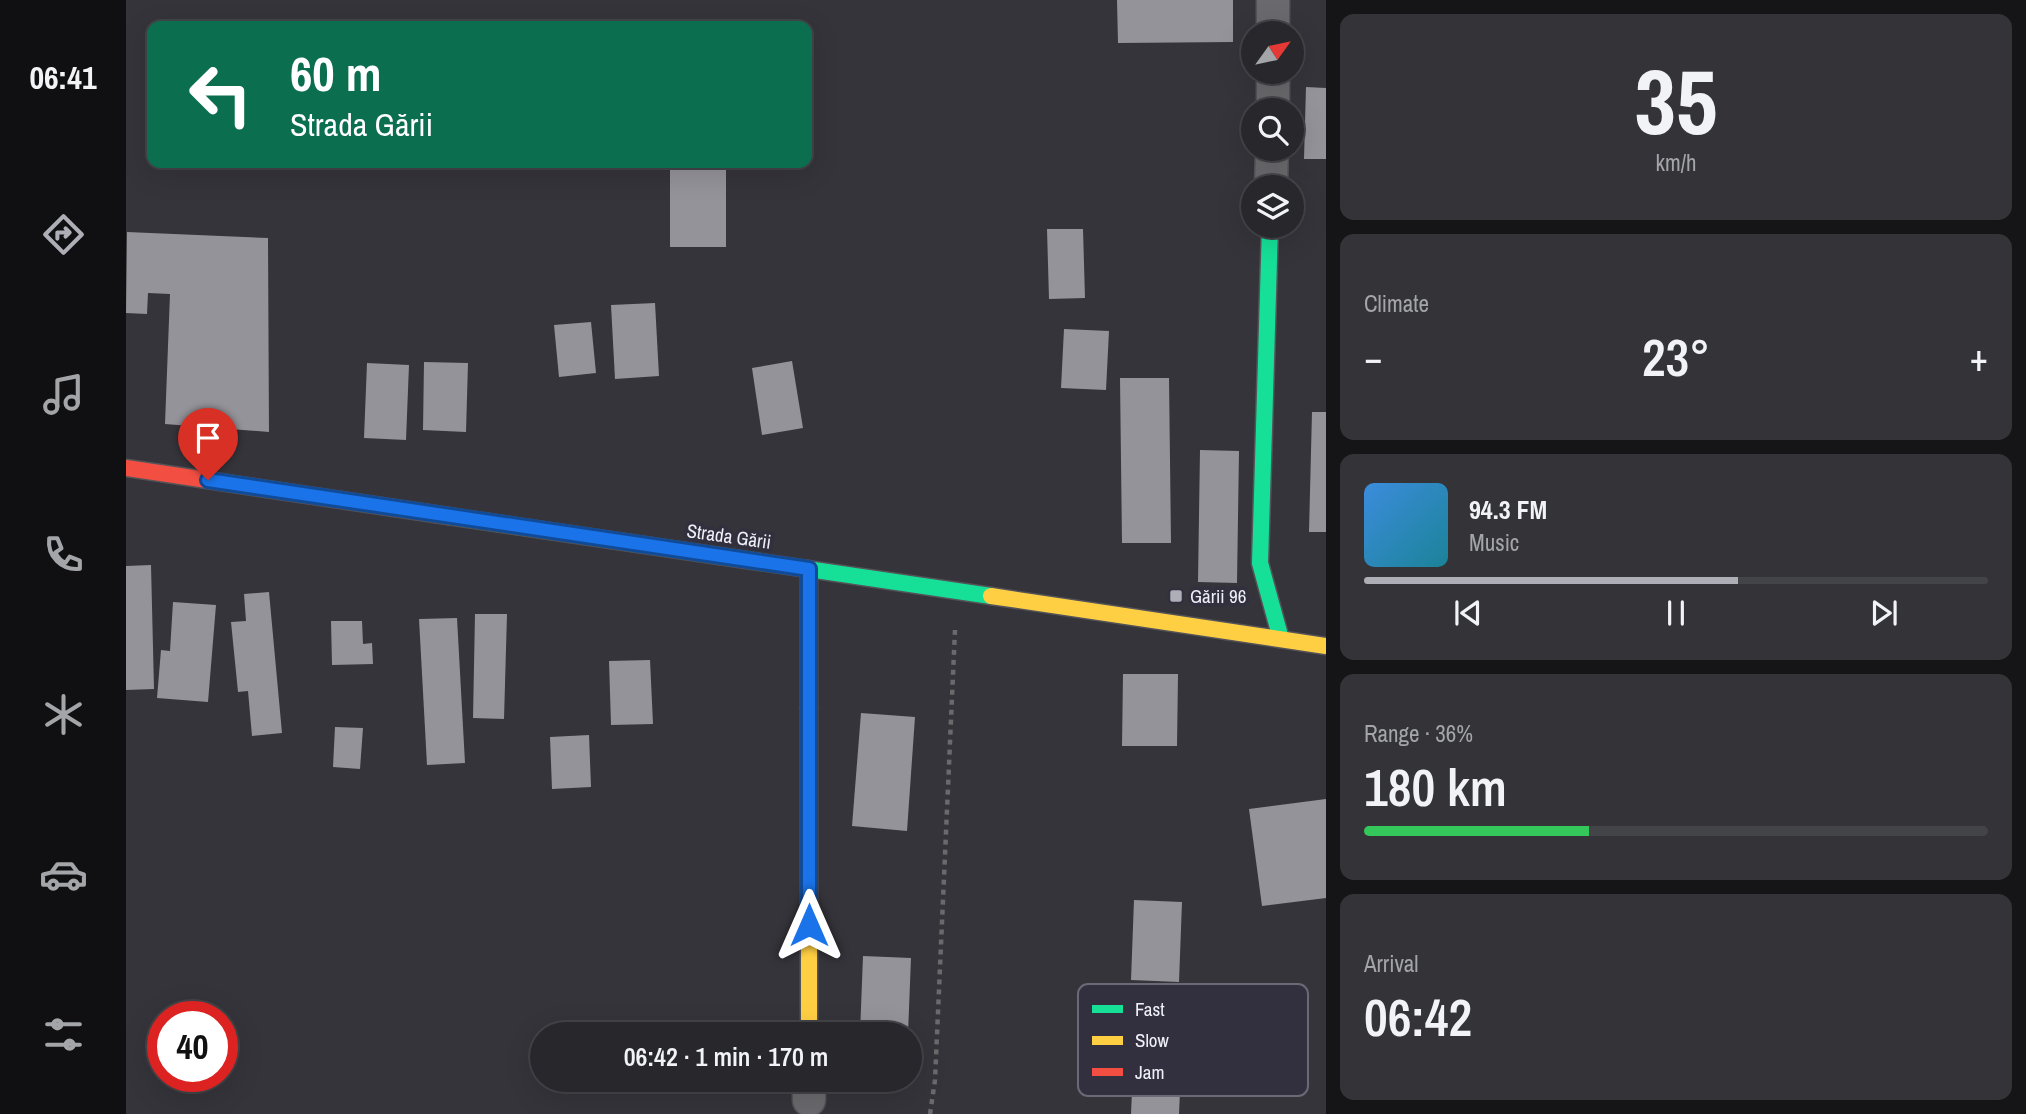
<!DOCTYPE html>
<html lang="en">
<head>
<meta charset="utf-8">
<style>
	body { margin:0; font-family:"Archivo Narrow",sans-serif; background:#333338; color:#f1f3f6; height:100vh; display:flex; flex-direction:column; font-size:26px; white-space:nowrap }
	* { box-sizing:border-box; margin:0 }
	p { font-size:23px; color:#a4a5a9 }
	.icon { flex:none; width:38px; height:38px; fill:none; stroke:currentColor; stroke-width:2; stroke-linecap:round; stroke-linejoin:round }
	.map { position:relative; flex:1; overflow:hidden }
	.sheet { display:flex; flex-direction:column; gap:14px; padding:14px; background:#151518; width:700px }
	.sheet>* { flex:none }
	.top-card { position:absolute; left:21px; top:21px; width:665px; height:147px; border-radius:14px; box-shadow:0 7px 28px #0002,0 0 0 2px #434448; background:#0b6e4f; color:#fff; overflow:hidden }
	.needle { width:46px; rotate:57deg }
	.buttons { position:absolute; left:1115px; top:21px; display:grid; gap:14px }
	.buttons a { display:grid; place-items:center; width:63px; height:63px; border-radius:50%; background:#27272c; box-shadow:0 7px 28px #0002,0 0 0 2px #434448; font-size:35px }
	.speed { position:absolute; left:21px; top:1001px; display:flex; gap:14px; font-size:35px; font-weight:700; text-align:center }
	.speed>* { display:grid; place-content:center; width:91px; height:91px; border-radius:50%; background:#27272c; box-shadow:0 7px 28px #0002,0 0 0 2px #434448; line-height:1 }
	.speed .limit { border:10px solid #d22; background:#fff; color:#111 }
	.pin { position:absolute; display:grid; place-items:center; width:60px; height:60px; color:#fff; margin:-72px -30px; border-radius:50% 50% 50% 0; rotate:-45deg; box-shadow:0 0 7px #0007 }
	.pin .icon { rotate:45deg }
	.me { position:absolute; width:77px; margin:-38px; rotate:0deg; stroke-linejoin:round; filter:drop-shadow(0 0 5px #0008) }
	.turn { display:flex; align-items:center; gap:24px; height:147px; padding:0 28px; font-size:32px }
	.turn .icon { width:91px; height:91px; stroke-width:2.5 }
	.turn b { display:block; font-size:49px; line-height:60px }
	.big { font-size:52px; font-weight:600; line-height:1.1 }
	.sheet .widget { flex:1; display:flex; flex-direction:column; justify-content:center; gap:10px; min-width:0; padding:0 24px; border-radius:14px; background:#333338 }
	.sheet .dial { align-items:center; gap:0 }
	.dial b { font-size:91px; line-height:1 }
	.song { display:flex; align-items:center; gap:21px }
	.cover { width:84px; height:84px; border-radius:10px; background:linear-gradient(135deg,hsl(210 70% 55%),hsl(190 70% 35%)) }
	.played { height:7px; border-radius:4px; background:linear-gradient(90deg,#aeaeb6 60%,#434448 60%) }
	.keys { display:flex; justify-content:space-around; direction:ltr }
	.heat { display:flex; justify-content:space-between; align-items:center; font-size:38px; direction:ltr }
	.charge { height:10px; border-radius:5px; background:linear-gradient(90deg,#34c759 36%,#434448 0) }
	.trip { position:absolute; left:404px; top:1022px; width:392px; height:70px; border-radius:35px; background:#27272c; box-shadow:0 7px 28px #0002,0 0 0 2px #434448; font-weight:600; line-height:70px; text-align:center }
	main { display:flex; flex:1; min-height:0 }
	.tabs { display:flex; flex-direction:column; width:126px; justify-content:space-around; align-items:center; background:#101012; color:#a4a5a9 }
	.tabs .icon { width:49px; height:49px }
	.tabs .on { color:#aeaeb6 }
	.tabs b { font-size:32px; color:#f1f3f6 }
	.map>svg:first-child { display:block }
</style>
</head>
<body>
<main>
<nav class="tabs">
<b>06:41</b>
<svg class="icon on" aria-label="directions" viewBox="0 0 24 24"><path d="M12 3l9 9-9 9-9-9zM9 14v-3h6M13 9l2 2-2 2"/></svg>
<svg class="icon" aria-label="music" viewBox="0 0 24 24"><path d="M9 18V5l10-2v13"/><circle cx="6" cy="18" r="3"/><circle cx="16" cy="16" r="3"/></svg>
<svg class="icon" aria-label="phone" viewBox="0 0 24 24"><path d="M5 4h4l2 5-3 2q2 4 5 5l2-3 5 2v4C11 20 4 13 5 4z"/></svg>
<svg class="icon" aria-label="climate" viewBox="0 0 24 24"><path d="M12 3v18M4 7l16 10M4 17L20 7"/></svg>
<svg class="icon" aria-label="car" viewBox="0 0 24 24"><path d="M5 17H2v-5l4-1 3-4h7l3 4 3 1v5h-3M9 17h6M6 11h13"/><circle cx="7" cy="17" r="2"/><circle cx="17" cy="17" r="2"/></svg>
<svg class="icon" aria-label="filters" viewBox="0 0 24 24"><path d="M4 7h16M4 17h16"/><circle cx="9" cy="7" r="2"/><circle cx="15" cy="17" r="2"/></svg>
</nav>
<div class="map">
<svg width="1200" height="1114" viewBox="0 0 1200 1114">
	<rect width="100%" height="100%" fill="#34343a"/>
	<g fill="#939399">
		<polygon points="991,0 1107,0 1107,42 992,43"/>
		<polygon points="1180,87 1200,88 1200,159 1178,159"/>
		<rect x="544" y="165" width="56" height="82"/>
		<polygon points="921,229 957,229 959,298 923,299"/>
		<polygon points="1,232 142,238 143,432 39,424 44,294 22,293 21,314 0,313"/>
		<polygon points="529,303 533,376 489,379 485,305"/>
		<polygon points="465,322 470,373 433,377 428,325"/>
		<polygon points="938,329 983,331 980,390 935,388"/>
		<polygon points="666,361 677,428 636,435 626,368"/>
		<polygon points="298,362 342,363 340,432 297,430"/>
		<polygon points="241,363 283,365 280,440 238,438"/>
		<polygon points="994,378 1043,378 1045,543 996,543"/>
		<polygon points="1186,412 1200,412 1200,532 1183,532"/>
		<polygon points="1074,450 1113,451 1111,583 1072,582"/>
		<polygon points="25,565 28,689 0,690 0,566"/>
		<polygon points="143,592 156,733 126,736 122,691 112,692 105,622 120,621 118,594"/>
		<polygon points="47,602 90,605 82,702 31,698 35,650 44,651"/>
		<polygon points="349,614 381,614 378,719 347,718"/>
		<polygon points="331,618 339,763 301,765 293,619"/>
		<polygon points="205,621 236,621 237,644 246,643 247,664 206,665"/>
		<polygon points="524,660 527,724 485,725 483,661"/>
		<polygon points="997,674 1052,674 1051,746 996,746"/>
		<polygon points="735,713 789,717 781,831 726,826"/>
		<polygon points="209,727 237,728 234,769 207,767"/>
		<polygon points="463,735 465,787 426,789 424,737"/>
		<polygon points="1200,799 1200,898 1136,906 1123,809"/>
		<polygon points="1008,900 1056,902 1053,982 1005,980"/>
		<polygon points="737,956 785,958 782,1034 734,1034"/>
		<polygon points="1008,1044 1056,1047 1053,1114 1005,1114"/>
	</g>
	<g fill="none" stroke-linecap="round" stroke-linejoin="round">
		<defs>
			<g id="street">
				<polyline points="1147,0 1147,33"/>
				<polyline points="1147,110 1147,72"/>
				<polyline points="1145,187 1146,149"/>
				<polyline points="683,1100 683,1080"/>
			</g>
			<g id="fast">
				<polyline points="1144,226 1134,563 1155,639"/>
				<polyline points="322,516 865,596"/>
				<polyline points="683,569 683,708"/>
			</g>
			<g id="slow">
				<polyline points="865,596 1200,646"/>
				<polyline points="683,708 683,1034"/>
			</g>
			<polyline id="jam" points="0,468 322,516"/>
		</defs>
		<use href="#street" stroke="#535358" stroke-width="35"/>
		<use href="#fast" stroke="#535358" stroke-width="19"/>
		<use href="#slow" stroke="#535358" stroke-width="19"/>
		<use href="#jam" stroke="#535358" stroke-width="19"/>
		<polyline stroke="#6a6a6d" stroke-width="4.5" stroke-dasharray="5 5" stroke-linecap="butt" points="804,1114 809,1080 829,630"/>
		<use href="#street" stroke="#6a6a6e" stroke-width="32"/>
		<use href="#fast" stroke="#16e098" stroke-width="16"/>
		<use href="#slow" stroke="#ffcf43" stroke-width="16"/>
		<use href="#jam" stroke="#f24e42" stroke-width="16"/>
	</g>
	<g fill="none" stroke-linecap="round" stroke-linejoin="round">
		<defs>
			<polyline id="route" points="82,480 683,569 683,925"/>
		</defs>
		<use href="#route" stroke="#114b97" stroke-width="18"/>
		<use href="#route" stroke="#1a73e8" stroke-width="12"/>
	</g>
	<rect fill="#aeaeb6" stroke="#32303e" stroke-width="2.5" x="1043" y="589" width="14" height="14" rx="3.5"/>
	<g text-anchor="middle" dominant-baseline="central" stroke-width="7" stroke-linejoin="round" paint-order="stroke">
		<g font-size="19" fill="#efeff8" stroke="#32303e">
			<text transform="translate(603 536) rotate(8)">Strada Gării</text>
		</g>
		<g font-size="19" fill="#efeff8" stroke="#32303e" text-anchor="start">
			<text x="1064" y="596">Gării 96</text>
		</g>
	</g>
	<rect x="952" y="984" width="230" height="112" rx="10" fill="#32303e" stroke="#6b6976" stroke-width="2"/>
	<rect x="966" y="1005" width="31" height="8" fill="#16e098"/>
	<rect x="966" y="1036" width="31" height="9" fill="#ffcf43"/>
	<rect x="966" y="1068" width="31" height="8" fill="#f24e42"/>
	<g font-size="19" fill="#efeff8">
		<text x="1009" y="1016">Fast</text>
		<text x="1009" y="1047">Slow</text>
		<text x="1009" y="1079">Jam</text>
	</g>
</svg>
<div class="buttons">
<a><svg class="needle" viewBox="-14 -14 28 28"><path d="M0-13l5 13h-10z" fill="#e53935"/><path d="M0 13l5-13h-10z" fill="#a4a5a9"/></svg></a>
<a><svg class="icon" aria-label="search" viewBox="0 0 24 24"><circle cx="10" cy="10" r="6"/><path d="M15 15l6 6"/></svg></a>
<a><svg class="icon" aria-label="layers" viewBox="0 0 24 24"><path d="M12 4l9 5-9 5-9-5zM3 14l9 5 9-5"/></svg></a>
</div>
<div class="speed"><div class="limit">40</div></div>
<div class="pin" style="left:82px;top:480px;background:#d93025"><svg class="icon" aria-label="arrive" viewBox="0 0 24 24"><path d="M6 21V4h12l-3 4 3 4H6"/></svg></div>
<svg class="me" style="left:683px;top:925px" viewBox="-20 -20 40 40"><path d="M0-17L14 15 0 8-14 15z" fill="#1a73e8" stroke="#fff" stroke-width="4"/></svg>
<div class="trip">06:42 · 1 min · 170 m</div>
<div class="top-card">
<div class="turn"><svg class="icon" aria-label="left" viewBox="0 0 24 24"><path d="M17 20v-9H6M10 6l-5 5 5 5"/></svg><div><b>60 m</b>Strada Gării</div></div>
</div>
</div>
<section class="sheet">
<div class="widget dial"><b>35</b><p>km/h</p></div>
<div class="widget"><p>Climate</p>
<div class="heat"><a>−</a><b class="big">23°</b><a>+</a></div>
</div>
<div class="widget">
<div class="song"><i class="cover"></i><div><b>94.3 FM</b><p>Music</p></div></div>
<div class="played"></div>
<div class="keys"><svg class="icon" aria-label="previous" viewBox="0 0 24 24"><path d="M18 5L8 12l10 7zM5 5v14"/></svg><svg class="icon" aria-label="pause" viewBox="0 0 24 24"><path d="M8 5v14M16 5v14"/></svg><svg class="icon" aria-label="next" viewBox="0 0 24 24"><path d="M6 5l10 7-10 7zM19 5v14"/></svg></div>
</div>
<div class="widget"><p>Range · 36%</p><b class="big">180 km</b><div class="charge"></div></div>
<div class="widget"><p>Arrival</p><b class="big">06:42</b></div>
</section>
</main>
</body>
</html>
